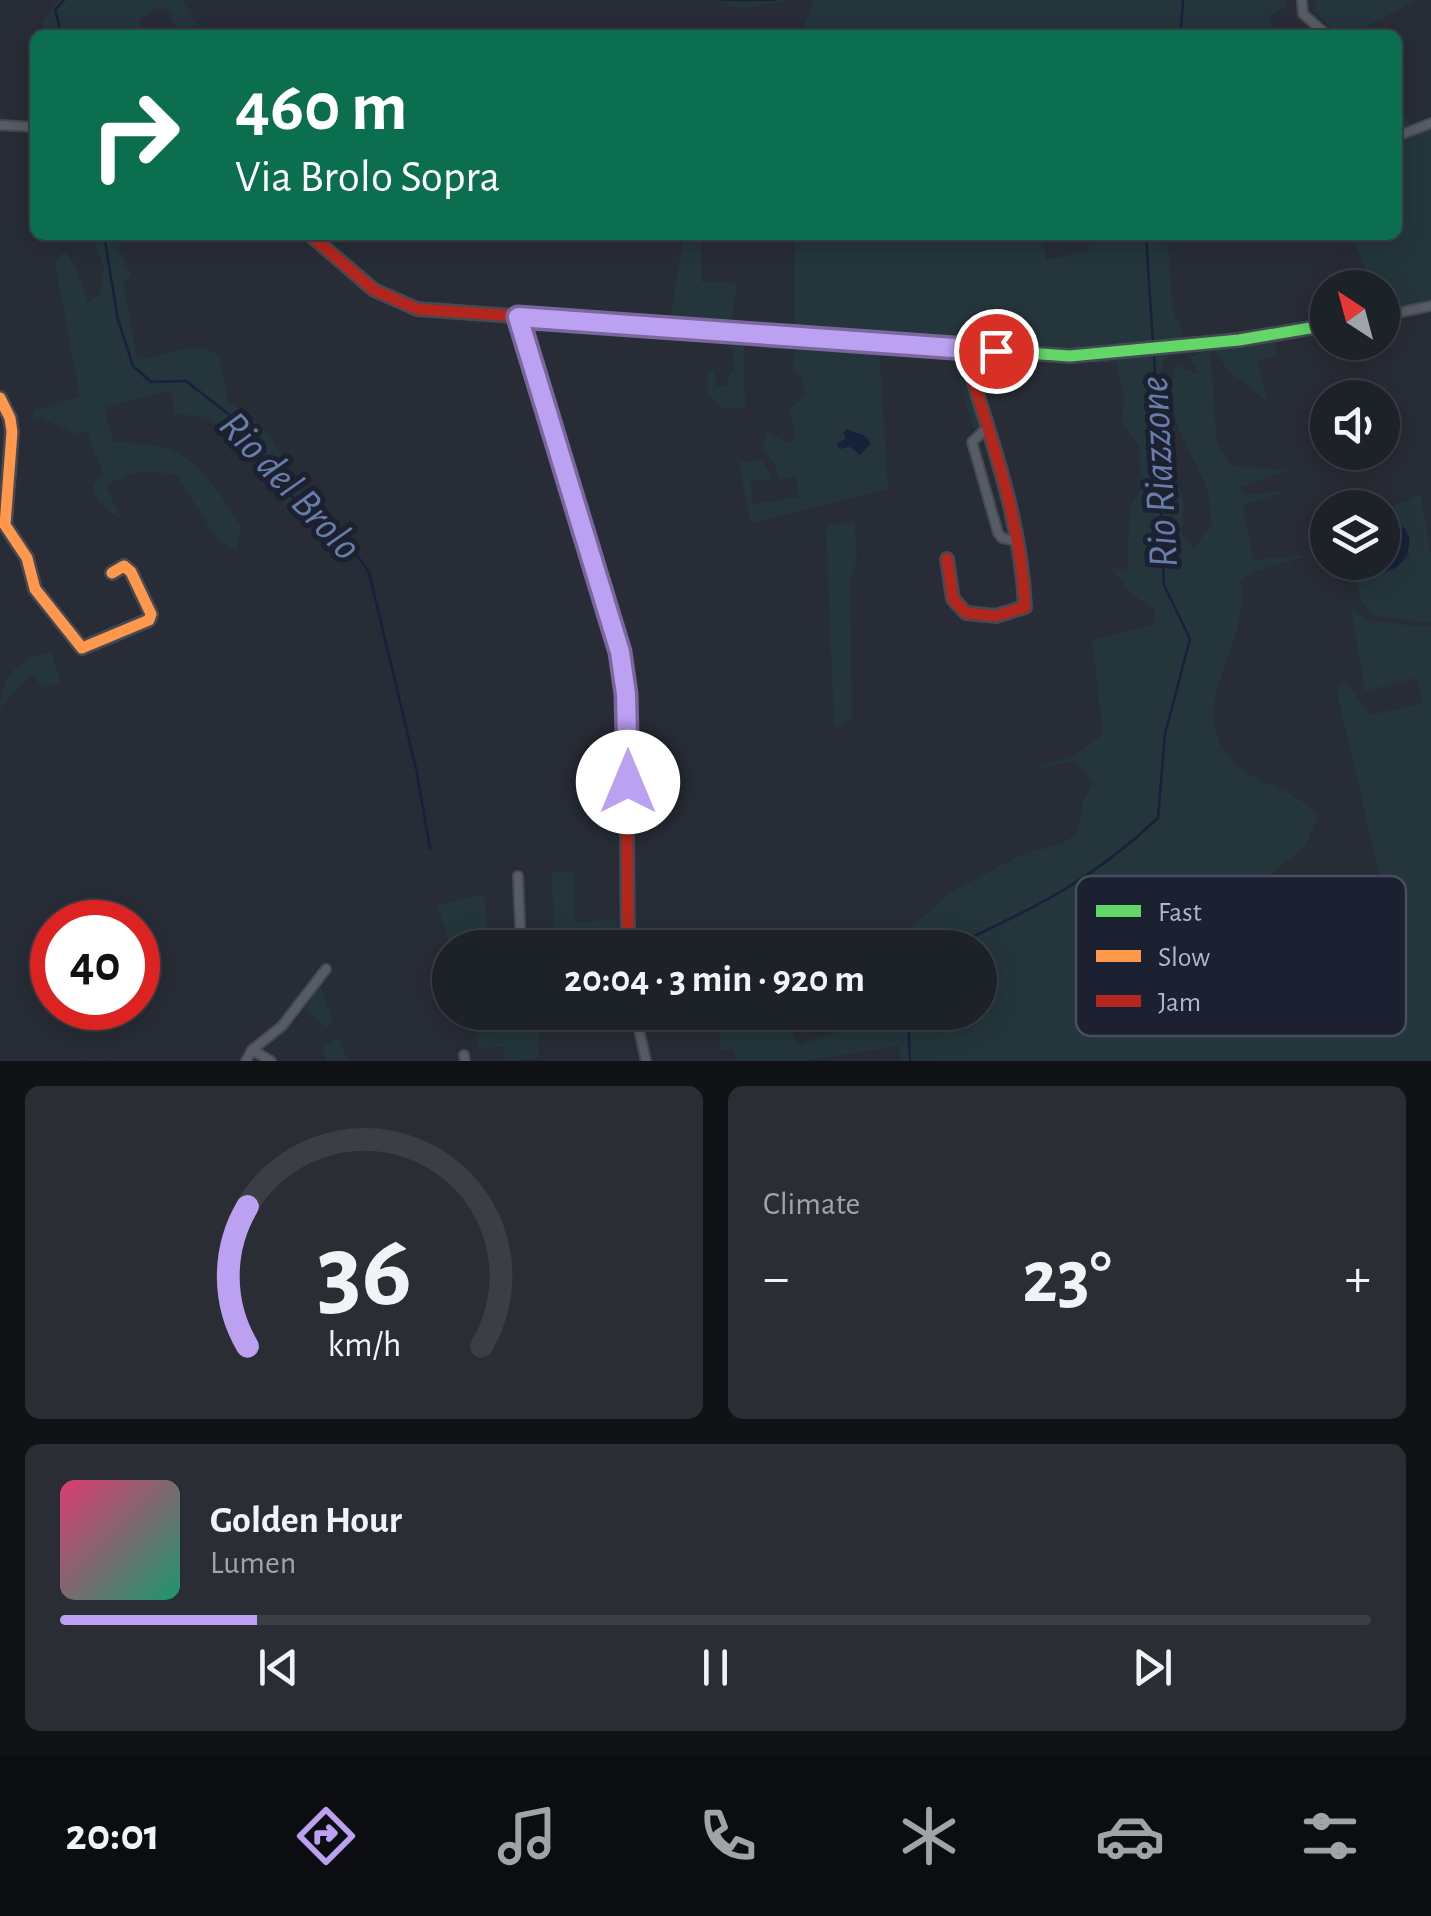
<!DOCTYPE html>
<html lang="en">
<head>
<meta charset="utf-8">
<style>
	body { margin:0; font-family:"Alegreya Sans",sans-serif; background:#2a2e34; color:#f1f3f6; height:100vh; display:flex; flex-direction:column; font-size:38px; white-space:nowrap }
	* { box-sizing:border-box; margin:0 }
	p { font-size:32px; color:#a0a3a8 }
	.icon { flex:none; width:55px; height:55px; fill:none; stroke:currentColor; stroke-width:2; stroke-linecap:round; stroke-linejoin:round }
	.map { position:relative; height:1061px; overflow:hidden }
	.details { display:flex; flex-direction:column; gap:25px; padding:25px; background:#101216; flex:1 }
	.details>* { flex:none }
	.guide { position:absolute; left:30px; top:30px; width:1372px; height:210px; border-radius:15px; box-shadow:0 5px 25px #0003,0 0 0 2px #3b3e45; background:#0b6e4f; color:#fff; overflow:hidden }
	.needle { width:65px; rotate:324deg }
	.buttons { position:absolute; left:1310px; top:270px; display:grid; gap:20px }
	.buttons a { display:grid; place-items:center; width:90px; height:90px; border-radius:50%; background:#1d2128; box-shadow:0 5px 25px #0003,0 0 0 2px #3b3e45; font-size:50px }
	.speed { position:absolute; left:30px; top:900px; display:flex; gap:20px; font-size:50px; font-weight:700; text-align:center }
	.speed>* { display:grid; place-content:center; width:130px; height:130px; border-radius:50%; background:#1d2128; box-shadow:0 5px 25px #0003,0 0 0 2px #3b3e45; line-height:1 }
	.speed .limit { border:15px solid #d22; background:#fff; color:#111 }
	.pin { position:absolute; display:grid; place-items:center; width:85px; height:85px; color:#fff; margin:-42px; border:5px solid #fff; border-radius:50%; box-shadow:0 2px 10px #0007 }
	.me { position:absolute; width:110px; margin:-55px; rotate:0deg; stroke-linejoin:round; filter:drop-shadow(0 0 8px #0008) }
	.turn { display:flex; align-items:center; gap:35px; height:210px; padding:0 40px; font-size:45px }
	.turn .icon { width:130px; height:130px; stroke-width:2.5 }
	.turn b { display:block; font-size:70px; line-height:85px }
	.big { font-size:75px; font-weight:700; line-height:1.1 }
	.details .card { flex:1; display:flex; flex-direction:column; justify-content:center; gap:15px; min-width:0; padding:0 35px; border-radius:15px; background:#2a2e34 }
	.details .dial { align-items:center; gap:0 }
	.dial svg { height:260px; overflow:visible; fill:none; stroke:#3b3e45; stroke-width:7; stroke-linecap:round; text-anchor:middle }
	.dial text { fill:#f1f3f6; stroke:none }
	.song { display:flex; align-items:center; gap:30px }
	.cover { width:120px; height:120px; border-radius:15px; background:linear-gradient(135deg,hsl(340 70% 55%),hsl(160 70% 35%)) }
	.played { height:10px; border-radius:5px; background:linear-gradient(90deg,#bca0f2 15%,#3b3e45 15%) }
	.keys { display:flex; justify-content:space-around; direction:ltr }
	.heat { display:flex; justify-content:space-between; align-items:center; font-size:55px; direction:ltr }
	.details .tiles { flex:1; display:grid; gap:25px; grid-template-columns:1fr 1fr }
	.card:last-child { grid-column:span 2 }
	.trip { position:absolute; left:432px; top:930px; width:565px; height:100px; border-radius:50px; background:#1d2128; box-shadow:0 5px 25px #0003,0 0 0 2px #3b3e45; font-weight:700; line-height:100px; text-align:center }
	.tabs { display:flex; height:160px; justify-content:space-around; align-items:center; background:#0c0d10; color:#a0a3a8 }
	.tabs .icon { width:70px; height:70px }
	.tabs .active { color:#bca0f2 }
	.tabs b { font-size:45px; color:#f1f3f6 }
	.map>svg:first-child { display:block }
</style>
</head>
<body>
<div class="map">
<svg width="1431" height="1061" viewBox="0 0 1431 1061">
	<rect width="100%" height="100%" fill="#272c36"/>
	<g fill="#24363c">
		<polygon points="58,0 182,0 198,25 177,29 167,9 159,6 139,20 141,30 156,35 43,35 43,22"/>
		<polygon points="713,0 794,0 741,8"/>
		<polygon points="814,0 1285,0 1287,5 1268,17 1279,35 801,35"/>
		<polygon points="1316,0 1418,0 1350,35 1338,35 1315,11"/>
		<polygon points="1398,114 1399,117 1405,114 1412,130 1431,126 1431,304 1386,312 1382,288 1375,287 1350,235 1398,235"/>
		<path d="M91,235h35l-8,14 13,26 -8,7 14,77c28,1 55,-22 82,-4l9,46 29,20 15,18 31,56 29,22 2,24 -50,-37 -45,-67 -34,-20 -30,-3 -5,-23 -66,17 9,33c15,3 33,2 48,6 39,8 59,49 80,79l-5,25 -18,-11 -42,-65c-32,-5 -42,-7 -70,12l15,30c-16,-4 -25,-16 -28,-32l10,-12 -16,-41 -10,2 -38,-17 -6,3 1,-10 46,-13 -25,-134 10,-13 10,16 13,36 12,-8 4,-26z"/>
		<path d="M795,235h246l6,25 41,-10 1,-15h78l6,76 11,23 -21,28 3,87 18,52 -2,33 12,14 18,-24c-2,-15 -3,-33 -10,-47 -15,-35 -44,-72 -25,-112l23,10 -12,-18 22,-6 7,90 14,25 58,4 -51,18 6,7 44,-5 -45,16 10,54 56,-5 -54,16 -15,10c15,64 -64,127 -2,185 13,12 32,18 48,26 12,5 22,14 33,22l-14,32 -33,27 20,28 -3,25 15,23 96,-21 -22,-58 -42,-183 11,-5 23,33 53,-12 -6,-25 -52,13 -14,-81 23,12 57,5v434h-530l-1,-15 -99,15h-64l-3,-12h-14v-21l72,-8 4,26 83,-29v-4l101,-1v-64l-92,-1 65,-56 70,-37 39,-10 16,-12 5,-31 10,-18 -17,-22 -43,8 43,-15 27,-20 -11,-94 60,-15 4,-15 -22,-14 -24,-29 18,5 1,-64 12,-19 -2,-44 -17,-21 2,-24 -7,-37 -145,-4 24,73 -22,-3 -23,-77 -72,-5 9,142 -138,34 -11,-61 23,-2 11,19 -22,2 2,23 46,-7 -3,-20 -18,1 -3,-13 -13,-17 4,-16 25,11 4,-10 -6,-24 15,-13 -1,-17 -11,-10 4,-26 -9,-1 8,-22z"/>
		<polygon points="683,239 701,242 701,282 737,283 731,324 670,321"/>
		<polygon points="744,337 745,408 723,408 708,396 707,370 715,370 716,386 728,385 729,374 734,372 733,350 728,349 729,339"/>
		<polygon points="1274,338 1277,356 1257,361 1269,403 1228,370 1212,347"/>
		<path d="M1420,495l11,60v68l-58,-8 -12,-13 -9,-39h16c15,16 29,5 42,-8l-18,-33 -9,4v-16z"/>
		<polygon points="855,523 857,560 850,580 852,719 834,728 826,525"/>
		<path d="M50,652l11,29 -18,7 -11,-14 -32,34c0,-30 20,-52 50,-56z"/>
		<polygon points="551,871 574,872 575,922 616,920 619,943 555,947"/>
		<polygon points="484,894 489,947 451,947 437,905"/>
		<polygon points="319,984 333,1019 327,1027 305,1010"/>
		<polygon points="541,1026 538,1042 539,1058 505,1061 504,1047 478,1048 475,1034"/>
		<polygon points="338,1038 348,1061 327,1061 321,1047"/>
	</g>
	<g fill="#172139">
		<polygon points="847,429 865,436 871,443 860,455 850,447 839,449 837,444 846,438 843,433"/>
		<path d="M1392,522c39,8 4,72 -24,41l14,-1 1,-36z"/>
	</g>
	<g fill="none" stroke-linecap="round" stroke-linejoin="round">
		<g stroke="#172139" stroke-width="2.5">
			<polyline points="721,0 775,0"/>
			<polyline points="62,35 55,10 64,0"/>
			<polyline points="1177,35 1181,28 1183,0"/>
			<polyline points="104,235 118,320 133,366 151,382 186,381 231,416 298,504 358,557 369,572 417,773 430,849"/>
			<polyline points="1146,235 1153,344"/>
			<path d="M955,948l6,-6c79,-36 133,-64 197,-124l7,-84 25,-95 -26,-54 -10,-233"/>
			<polyline points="908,1012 910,1061"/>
		</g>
		<defs>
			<g id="street">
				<polyline points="1302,2 1303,14 1327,35"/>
				<polyline points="0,125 35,127"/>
				<polyline points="1398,136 1431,123"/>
				<polyline points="1382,316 1431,306"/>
				<polyline points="988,427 972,442 998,533 1002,538 1017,541"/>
				<polyline points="518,876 521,948"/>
				<polyline points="585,1012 586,1023"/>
				<polyline points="635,1012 646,1061"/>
				<polyline points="252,1050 271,1061"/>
				<polyline points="464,1055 465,1061"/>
				<polyline points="246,1061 252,1050 282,1026 326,969"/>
			</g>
			<polyline id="fast" points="985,350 1070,356 1239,340 1328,325"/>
			<polyline id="slow" points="0,398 10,418 12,432 5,525 27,558 35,589 82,648 149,620 151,614 131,572 124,566 112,573"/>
			<g id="jam">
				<polyline points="310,235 374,290 417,309 985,350"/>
				<polyline points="518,317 620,652 626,726 628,948"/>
				<path d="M947,559l6,40 13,14 30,3 29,-9c-4,-91 -36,-173 -62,-259"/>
			</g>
		</defs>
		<use href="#street" stroke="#444952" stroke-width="12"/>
		<use href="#fast" stroke="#444952" stroke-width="16"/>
		<use href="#slow" stroke="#444952" stroke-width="16"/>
		<use href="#jam" stroke="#444952" stroke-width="16"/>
		<use href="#street" stroke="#575b64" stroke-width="8"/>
		<use href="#fast" stroke="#63d668" stroke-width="11"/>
		<use href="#slow" stroke="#ff974d" stroke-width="11"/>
		<use href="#jam" stroke="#b3261e" stroke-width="11"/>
	</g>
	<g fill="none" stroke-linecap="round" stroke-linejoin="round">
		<defs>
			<polyline id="route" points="628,782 626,694 620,652 518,317 996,351"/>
		</defs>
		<use href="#route" stroke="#7a689d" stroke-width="25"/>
		<use href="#route" stroke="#bca0f2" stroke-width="18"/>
	</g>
	<g text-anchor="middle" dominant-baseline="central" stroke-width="10" stroke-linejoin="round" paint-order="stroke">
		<g font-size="42" font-style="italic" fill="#687da8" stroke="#1b2130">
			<text transform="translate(1159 472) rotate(-93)">Rio Riazzone</text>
			<text transform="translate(290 486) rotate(47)">Rio del Brolo</text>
		</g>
	</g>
	<rect x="1076" y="876" width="330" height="160" rx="15" fill="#1b2130" stroke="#484e5e" stroke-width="2.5"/>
	<rect x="1096" y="905" width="45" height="12" fill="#63d668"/>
	<rect x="1096" y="950" width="45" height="12" fill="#ff974d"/>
	<rect x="1096" y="995" width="45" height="12" fill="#b3261e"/>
	<g font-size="28" fill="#b0b7c8">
		<text x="1158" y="921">Fast</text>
		<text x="1158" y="966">Slow</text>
		<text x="1158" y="1011">Jam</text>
	</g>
</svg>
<div class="buttons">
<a><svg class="needle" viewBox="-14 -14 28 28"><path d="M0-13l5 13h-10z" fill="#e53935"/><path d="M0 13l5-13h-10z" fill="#a0a3a8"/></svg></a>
<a><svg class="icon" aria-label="sound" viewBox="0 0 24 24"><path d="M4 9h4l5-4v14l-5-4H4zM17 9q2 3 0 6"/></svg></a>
<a><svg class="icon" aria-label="layers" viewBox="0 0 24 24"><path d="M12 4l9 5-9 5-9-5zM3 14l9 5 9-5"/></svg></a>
</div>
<div class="speed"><div class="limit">40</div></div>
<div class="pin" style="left:996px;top:351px;background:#d93025"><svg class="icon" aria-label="arrive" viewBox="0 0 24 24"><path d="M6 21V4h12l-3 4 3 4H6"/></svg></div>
<svg class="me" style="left:628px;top:782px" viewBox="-20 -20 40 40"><circle r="19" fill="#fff"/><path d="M0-13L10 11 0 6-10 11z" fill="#bca0f2"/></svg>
<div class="trip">20:04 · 3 min · 920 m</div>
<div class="guide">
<div class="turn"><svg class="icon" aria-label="right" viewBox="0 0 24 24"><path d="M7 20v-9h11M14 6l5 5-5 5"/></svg><div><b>460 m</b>Via Brolo Sopra</div></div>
</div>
</div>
<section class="details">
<div class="tiles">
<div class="card dial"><svg viewBox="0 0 100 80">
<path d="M14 69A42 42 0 1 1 86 69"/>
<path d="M14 69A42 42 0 0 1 14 26" stroke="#bca0f2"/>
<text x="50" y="56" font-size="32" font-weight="700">36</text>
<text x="50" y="72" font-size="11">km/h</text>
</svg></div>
<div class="card"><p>Climate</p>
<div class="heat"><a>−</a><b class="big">23°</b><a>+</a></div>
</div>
<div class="card">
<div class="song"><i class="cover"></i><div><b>Golden Hour</b><p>Lumen</p></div></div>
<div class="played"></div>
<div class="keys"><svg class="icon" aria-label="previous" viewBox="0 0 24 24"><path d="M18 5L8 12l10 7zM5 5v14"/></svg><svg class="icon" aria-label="pause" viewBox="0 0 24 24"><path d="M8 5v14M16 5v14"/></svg><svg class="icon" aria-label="next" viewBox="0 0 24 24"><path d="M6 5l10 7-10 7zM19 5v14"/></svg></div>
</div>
</div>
</section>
<nav class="tabs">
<b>20:01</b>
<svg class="icon active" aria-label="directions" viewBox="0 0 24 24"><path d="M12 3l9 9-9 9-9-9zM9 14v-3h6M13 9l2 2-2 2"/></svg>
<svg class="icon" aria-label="music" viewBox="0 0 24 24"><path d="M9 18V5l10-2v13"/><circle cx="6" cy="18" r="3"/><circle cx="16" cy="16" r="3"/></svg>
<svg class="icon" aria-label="phone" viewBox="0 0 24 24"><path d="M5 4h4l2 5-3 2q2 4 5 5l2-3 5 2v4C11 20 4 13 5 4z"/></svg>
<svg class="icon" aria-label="climate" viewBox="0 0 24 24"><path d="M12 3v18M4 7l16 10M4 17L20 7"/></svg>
<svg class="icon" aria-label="car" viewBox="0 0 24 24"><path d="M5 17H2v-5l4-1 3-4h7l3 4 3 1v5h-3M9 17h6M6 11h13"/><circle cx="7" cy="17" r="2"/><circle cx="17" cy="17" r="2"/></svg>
<svg class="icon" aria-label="filters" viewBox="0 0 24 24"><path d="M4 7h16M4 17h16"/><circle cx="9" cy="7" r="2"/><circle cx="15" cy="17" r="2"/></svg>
</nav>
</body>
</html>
